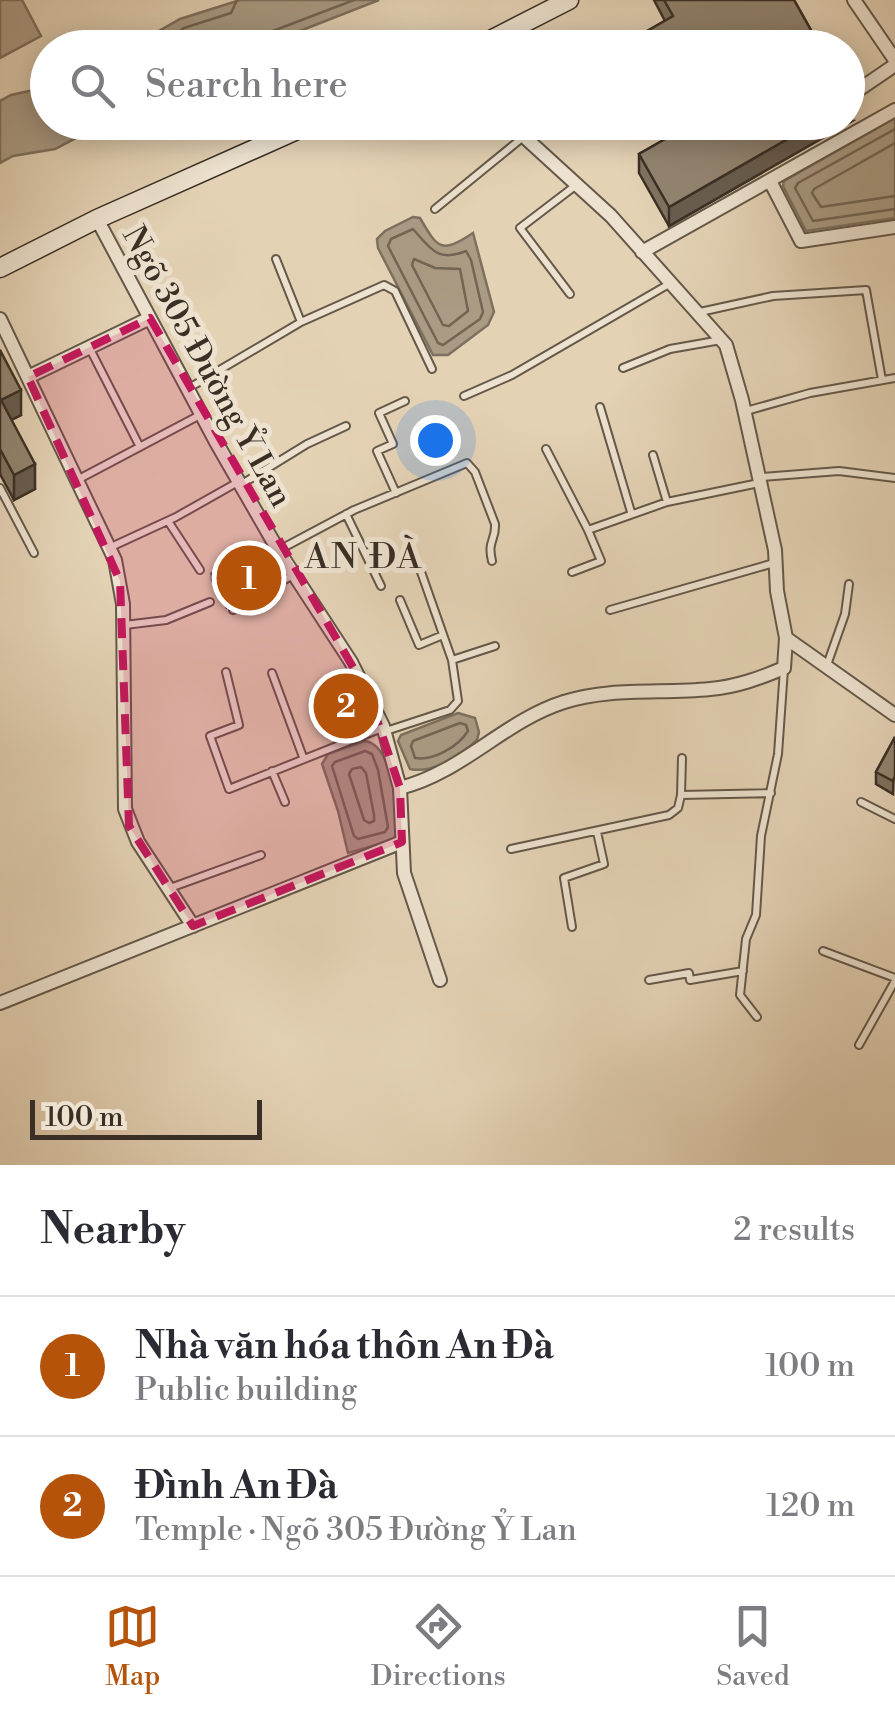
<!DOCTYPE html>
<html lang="en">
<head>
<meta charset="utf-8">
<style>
  body { margin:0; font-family:"Libre Bodoni",serif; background:#f2f2f3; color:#2b2b33 }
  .scale { position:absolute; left:30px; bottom:25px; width:232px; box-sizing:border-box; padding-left:10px; border:5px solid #3a2f25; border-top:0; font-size:28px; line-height:35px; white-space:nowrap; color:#3a2f25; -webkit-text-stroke:8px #ede2cf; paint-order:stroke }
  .you { position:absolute; left:435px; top:440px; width:35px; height:35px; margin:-25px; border:8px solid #fff; border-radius:50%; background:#1a73e8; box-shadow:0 0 0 15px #1a73e833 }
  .badge { display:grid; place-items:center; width:65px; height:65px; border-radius:50%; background:#b45309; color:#fff; font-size:32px; font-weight:700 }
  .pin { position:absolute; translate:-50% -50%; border:5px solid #fff; box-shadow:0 2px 10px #0006 }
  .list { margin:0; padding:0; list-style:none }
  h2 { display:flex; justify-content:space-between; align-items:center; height:130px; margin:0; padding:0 40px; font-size:42px }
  h2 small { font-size:32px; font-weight:400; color:#7c7c81 }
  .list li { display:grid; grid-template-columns:65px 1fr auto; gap:30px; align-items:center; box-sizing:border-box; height:140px; padding:0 40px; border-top:2px solid #e1e1e2 }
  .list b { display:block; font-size:38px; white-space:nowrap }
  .list p { margin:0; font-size:32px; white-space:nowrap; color:#7c7c81 }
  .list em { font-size:32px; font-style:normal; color:#7c7c81 }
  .icon { flex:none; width:55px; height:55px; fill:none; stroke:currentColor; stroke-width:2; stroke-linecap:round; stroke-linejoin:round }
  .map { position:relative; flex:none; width:895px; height:1165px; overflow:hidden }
  .search { position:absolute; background:#fff; box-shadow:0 5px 25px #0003; left:30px; right:30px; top:30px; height:110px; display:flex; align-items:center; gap:25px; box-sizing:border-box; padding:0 35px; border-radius:55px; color:#7c7c81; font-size:38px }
  .sheet { height:410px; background:#fff }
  nav { display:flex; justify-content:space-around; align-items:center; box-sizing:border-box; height:140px; border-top:2px solid #e1e1e2; background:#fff; font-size:28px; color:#7c7c81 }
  nav a { display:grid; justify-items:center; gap:5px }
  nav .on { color:#b45309 }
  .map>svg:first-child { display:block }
  .water { fill:#aa9b84; stroke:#7d705e; stroke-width:2.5 }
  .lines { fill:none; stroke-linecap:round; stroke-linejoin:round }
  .shore { stroke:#726554; stroke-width:2.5 }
  .service-casing { stroke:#645849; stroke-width:10 }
  .minor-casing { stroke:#645849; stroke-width:16 }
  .secondary-casing { stroke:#3a2f25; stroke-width:21 }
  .service { stroke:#ede2cf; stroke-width:6 }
  .minor { stroke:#ede2cf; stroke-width:12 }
  .secondary { stroke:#ede2cf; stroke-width:18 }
  .wall { fill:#7e7260; stroke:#3a2f25; stroke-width:2.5 }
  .shaded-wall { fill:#665c4e; stroke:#3a2f25; stroke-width:2.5 }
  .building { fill:#928470; stroke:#3a2f25; stroke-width:2.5 }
  .marked { fill:#c2185b; fill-opacity:0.2; stroke:#c2185b; stroke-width:8; stroke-dasharray:20 12; stroke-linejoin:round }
  .labels { text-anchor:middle; stroke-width:10; stroke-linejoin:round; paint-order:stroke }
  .street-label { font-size:32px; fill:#3a2f25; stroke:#ede2cf }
  .neighbourhood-label { font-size:35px; letter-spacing:2.5px; fill:#3a2f25; stroke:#ede2cf }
</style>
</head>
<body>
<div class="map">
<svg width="895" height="1165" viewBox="0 0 895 1165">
  <rect width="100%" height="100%" fill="#e4d2b5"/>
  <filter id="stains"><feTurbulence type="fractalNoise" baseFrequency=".002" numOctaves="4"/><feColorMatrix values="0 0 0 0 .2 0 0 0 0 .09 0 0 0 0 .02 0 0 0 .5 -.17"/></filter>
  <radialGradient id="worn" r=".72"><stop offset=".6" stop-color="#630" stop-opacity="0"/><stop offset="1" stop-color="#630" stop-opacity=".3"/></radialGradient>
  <path class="water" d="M0,0H22L41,36L0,58Z
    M240,0H379L259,47H131L180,19Z
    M47,87L48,122L105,123L55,149L13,156L0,163V101L11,95Z
    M895,118V218L806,231L783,186L784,181Z
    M413,217L420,218C438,249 441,254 473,233L494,312L488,325L448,355H433L378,248L377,239L385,231Z
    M458,713L475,718L479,732L477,740C460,756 433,774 410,769L398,741L401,735Z
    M364,741C393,743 396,808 398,832L393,840L348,853L338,811L322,764L328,754Z"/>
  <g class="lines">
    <path class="shore" d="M154,48L184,28L231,13L237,0
      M258,48L259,40L265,34L354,0
      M895,129L798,183L795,188L813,221L895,209
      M895,143L814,189L812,193L821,207L895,196
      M413,229C430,248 437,263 466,251L471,260L483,312L480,319L443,345L438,343L388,246L391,239Z
      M414,259L435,268L460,269L468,311L449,326L443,325L412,265Z
      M460,723L466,725L468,731C458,747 433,761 415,758L411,746L413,741Z
      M365,751L372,754L378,770L388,827L385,832L358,839L354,836L332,766L335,762Z
      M361,767L366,773L374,815V821L369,823L364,820L349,774L352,769Z"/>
    <defs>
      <path id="service" d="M435,209L522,138
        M276,259L301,322
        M570,294L520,228L575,186
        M700,312L773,296L866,290L882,380
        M90,349L140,447
        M623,368L670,349L721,340
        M189,388L301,322L384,285L395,291L432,369
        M464,396L512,375L669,284
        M600,407L631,512
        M746,411L810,393L895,378
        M546,449L588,530L667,502L759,483
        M653,455L667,502
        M761,477L839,471L895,478
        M79,479L200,415
        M242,484L307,444L346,426
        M0,488L34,553
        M396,493L377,451L393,444L379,413L405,401
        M346,514L381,586
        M168,521L200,570
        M111,547L176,517L238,482
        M279,550L354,510L467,463L475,472L495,524C496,541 487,540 492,561
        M572,572L601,561L588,530
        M400,600L419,645L443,635
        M233,610L293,575
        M610,610L774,563
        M125,625L166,620L210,602
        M452,660L495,646
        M827,665L845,614L849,584
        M226,672L239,725L210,736L229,789L382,728
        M272,673L303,757
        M386,731L450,710L458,701L452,660L421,572
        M272,771L285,802
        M681,795L682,758
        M861,802L895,819
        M511,849L669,815L678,808L681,795L771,793
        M170,888L261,855
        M572,927L564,878L604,864L597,832
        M823,951L895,978
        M649,980L689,973L690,980L743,971
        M757,1017L740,995L746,939L756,915L761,836L778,754L784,669
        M859,1045L895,981"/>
      <path id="minor" d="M854,0L895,60
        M848,97L895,65
        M508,122L611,216L726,345L742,400L775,550L777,591L786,638L895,715
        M770,181L801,241L895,227
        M97,219L216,442L278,550L351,662L383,726L400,788L404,873L440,980
        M642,252L895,110
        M0,319L115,560L123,604L125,809L138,842L193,926
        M28,377L150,318
        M400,788C463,772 504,721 564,702C611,687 661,694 710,689C736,687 760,678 784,668L786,638
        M0,1003L402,842"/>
      <path id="secondary" d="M475,48L569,0
        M0,268L97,219L315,122"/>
    </defs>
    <use href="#service" class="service-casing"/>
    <use href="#minor" class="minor-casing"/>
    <use href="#secondary" class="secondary-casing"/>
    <use href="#service" class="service"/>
    <use href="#minor" class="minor"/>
    <use href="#secondary" class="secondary"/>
  </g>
  <path class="wall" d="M654,0H794L821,48H635V38L665,21Z
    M852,121L669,226L639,173V154L678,132L672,122Z
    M0,350L21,415L11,420L35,489L14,500L0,474Z
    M212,574L245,595L227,607L212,580Z
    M895,737L893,794L876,784V772Z"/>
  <path class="shaded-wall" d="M852,102V121L669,226V207L817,122H848V105Z
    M21,390V415L1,425V400Z
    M35,464V489L14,500V475Z
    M245,588V595L227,607V600Z
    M360,705V711L336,722V715Z"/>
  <path class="building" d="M664,0H794L821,48H640L635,38L673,16Z
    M683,122H817L669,207L639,154L686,127Z
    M0,350L21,390L1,400L35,464L14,475L0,449Z
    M231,563L245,588L227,600L212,574Z
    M354,690L360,705L336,715L330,701Z
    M895,737V776L893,781L876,772Z"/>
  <path class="marked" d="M150,318L368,693L400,788L402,842L193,926L129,826L120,581L28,377Z"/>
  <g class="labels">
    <g class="street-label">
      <text transform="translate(208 366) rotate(61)" y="11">Ngõ 305 Đường Ỷ Lan</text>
    </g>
    <g class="neighbourhood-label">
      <text x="364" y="568">AN ĐÀ</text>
    </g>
  </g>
  <rect width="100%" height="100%" filter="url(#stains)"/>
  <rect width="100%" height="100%" fill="url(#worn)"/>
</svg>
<div class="scale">100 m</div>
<div class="you"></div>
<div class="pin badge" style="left:249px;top:578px">1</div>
<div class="pin badge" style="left:346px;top:706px">2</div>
<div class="search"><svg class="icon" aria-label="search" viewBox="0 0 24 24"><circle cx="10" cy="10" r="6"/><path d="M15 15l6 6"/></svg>Search here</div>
</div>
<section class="sheet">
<h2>Nearby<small>2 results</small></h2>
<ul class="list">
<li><span class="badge">1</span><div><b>Nhà văn hóa thôn An Đà</b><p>Public building</p></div><em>100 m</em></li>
<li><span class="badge">2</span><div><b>Đình An Đà</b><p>Temple · Ngõ 305 Đường Ỷ Lan</p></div><em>120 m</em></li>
</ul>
</section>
<nav>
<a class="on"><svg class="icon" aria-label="map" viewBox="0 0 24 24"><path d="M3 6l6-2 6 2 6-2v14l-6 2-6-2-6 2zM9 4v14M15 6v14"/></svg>Map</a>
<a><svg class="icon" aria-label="directions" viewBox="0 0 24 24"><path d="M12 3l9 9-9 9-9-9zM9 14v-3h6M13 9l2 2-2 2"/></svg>Directions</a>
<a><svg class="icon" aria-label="saved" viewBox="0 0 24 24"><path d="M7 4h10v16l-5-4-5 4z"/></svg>Saved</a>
</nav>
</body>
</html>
